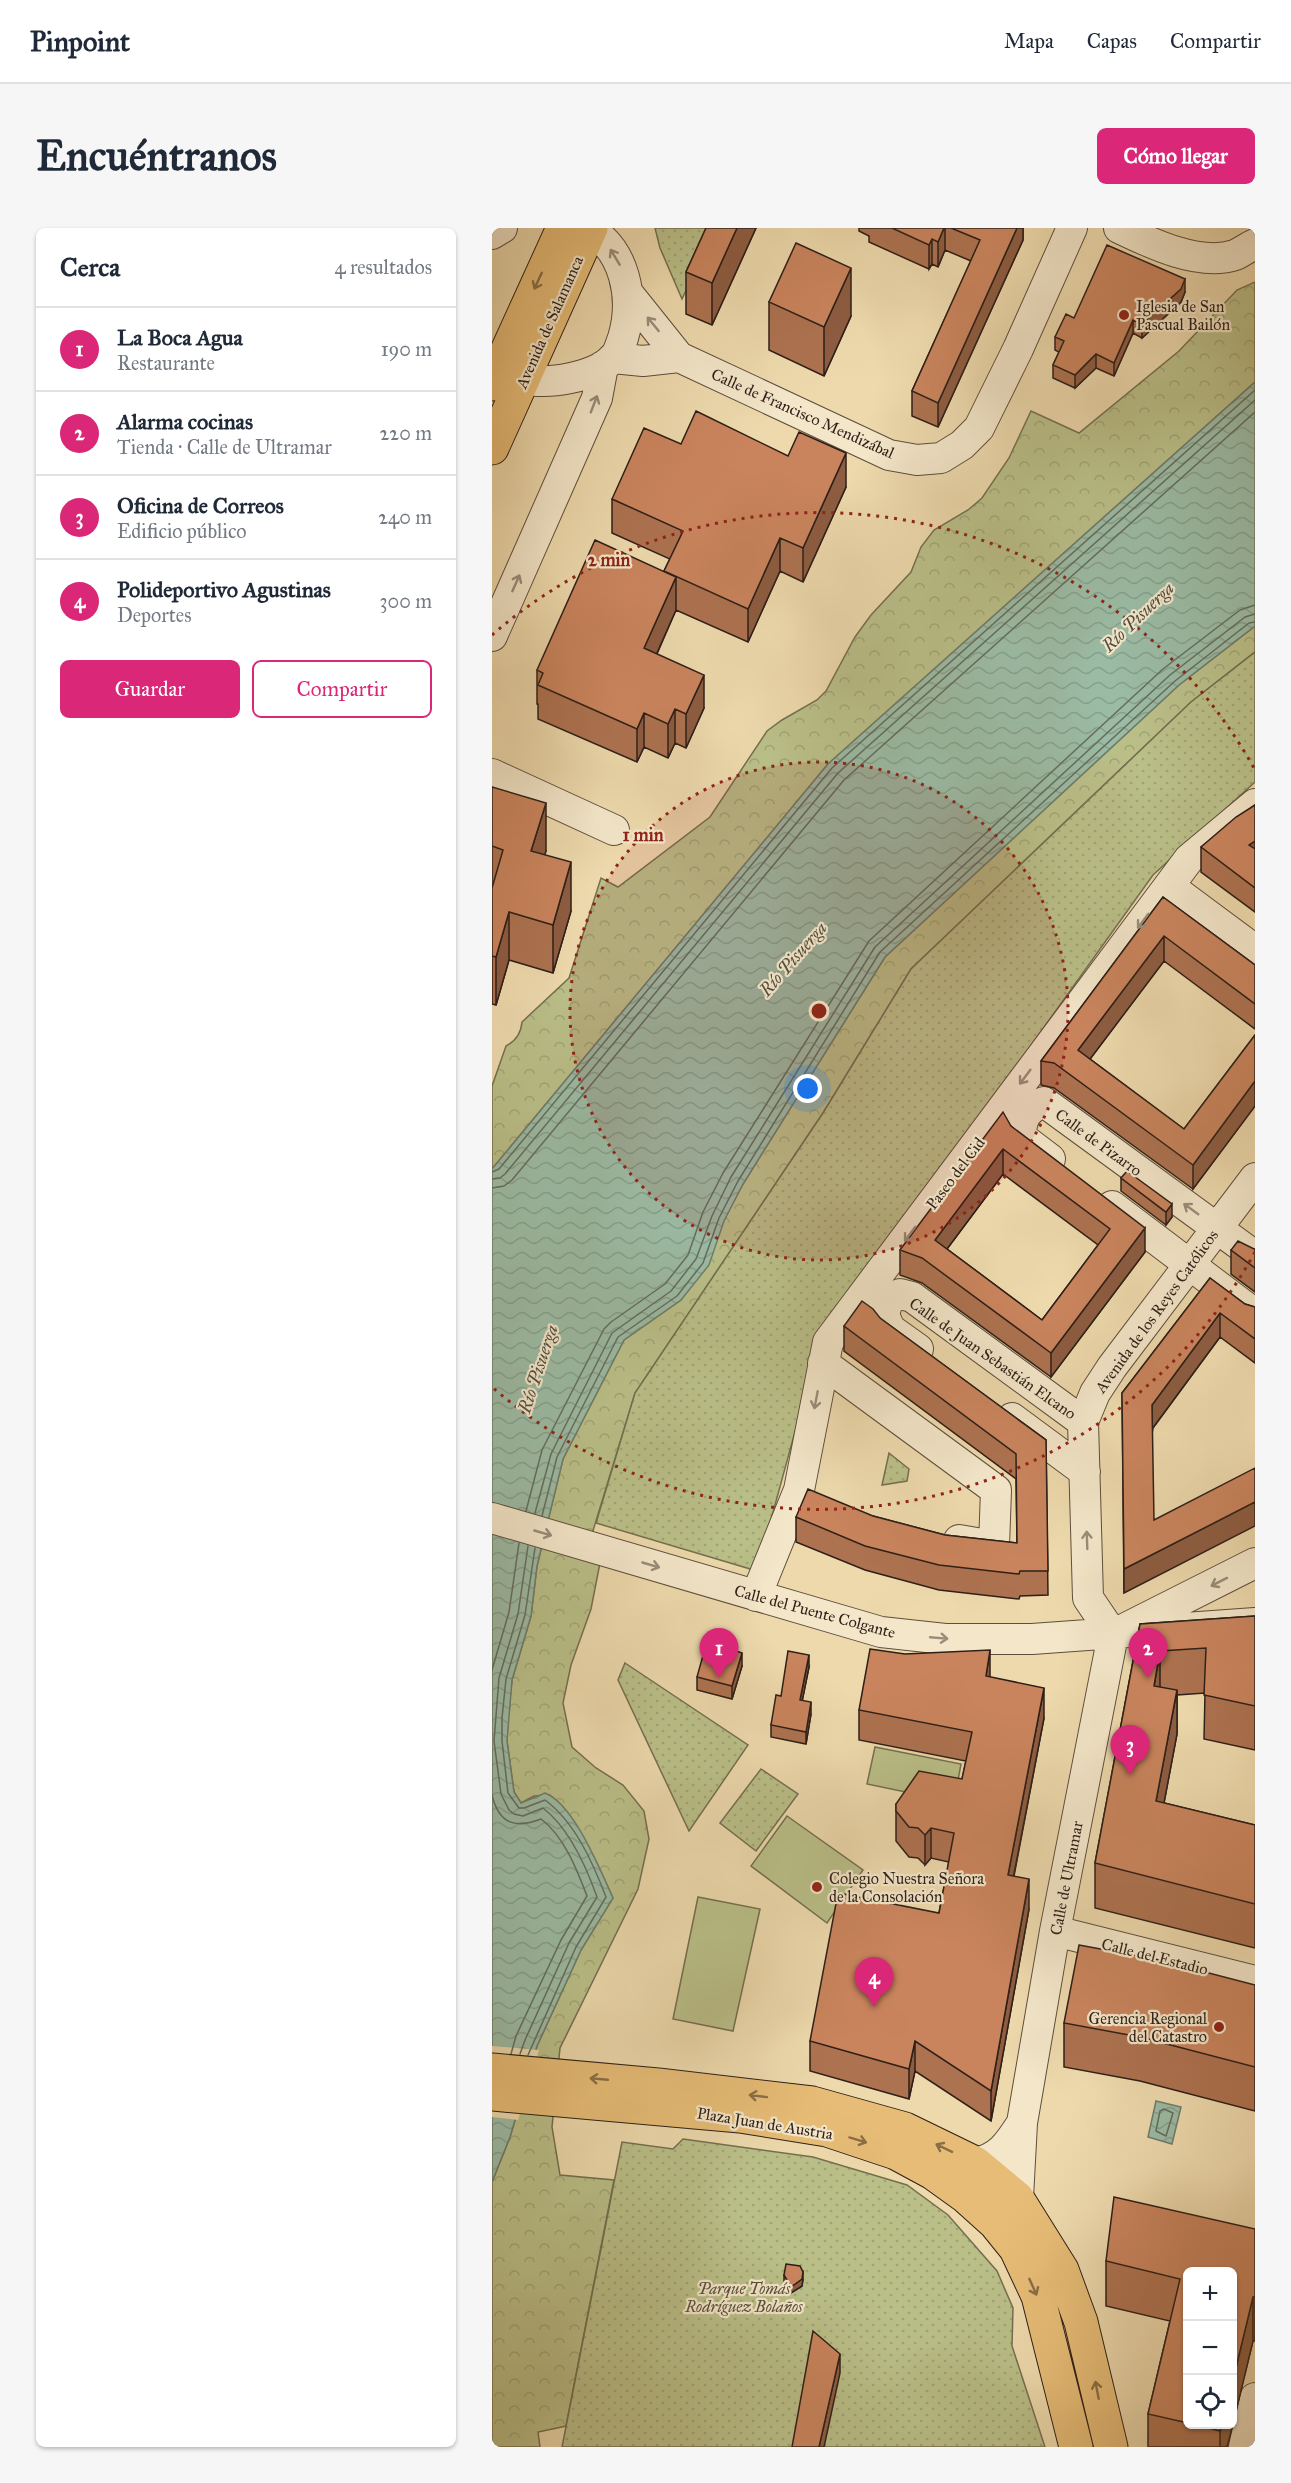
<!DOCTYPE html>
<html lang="es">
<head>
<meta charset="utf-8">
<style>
  body { margin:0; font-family:"IM FELL Great Primer",serif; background:#f6f6f7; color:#1f2937 }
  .controls { position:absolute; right:18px; bottom:18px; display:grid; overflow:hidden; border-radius:9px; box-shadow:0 2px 4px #0004 }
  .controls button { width:54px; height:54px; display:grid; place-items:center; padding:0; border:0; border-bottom:2px solid #e0e1e3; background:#fff; color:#1f2937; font:30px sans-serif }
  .you { position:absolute; left:316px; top:861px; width:21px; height:21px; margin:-15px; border:4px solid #fff; border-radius:50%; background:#1a73e8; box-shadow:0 0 0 9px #1a73e833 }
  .badge { display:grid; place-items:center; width:39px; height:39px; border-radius:50%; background:#db2777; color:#fff; font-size:20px; font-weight:700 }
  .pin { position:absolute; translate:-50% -50px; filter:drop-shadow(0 2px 3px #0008) }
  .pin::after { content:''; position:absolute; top:32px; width:21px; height:18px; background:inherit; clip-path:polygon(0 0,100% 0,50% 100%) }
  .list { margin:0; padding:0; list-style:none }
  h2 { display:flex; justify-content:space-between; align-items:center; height:78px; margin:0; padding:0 24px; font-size:26px }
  h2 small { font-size:20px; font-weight:400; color:#747a83 }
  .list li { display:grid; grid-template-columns:39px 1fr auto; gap:18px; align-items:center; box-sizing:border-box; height:84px; padding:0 24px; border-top:2px solid #e0e1e3 }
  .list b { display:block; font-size:22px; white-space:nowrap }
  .list p { margin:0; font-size:20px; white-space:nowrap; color:#747a83 }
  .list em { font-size:20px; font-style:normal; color:#747a83 }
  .actions { display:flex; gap:12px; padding:18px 24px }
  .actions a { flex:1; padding:14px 0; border:2px solid #db2777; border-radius:9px; text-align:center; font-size:21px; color:#db2777 }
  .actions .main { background:#db2777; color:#fff }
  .icon { flex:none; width:33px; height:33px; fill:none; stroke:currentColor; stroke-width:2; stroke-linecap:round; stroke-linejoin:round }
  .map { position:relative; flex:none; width:763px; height:2219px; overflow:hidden; border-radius:9px }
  header { display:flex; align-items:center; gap:36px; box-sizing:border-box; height:84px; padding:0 30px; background:#fff; border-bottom:2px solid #e0e1e3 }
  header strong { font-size:28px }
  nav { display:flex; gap:33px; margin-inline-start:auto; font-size:21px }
  .intro { display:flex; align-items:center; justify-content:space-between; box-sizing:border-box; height:144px; padding:0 36px }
  h1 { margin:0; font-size:42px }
  .button { padding:15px 27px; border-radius:9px; background:#db2777; color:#fff; font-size:21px; font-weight:700 }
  main { display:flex; gap:36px; padding:0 36px }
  aside { flex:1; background:#fff; border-radius:9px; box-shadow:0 2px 4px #0004 }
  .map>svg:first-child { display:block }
  .grass { fill:#babf88; stroke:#746f50; stroke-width:1.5 }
  .forest { fill:url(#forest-crowns); stroke:#746f50; stroke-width:1.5 }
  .park { fill:url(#park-dots); stroke:#746f50; stroke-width:1.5 }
  .water { fill:url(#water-waves); stroke:#6f7d6c; stroke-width:1.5 }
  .pier { fill:#edd9ac }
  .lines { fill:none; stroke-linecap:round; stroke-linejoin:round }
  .shore { stroke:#646d5e; stroke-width:1.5 }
  .minor-casing { stroke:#5e4e3d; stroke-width:32 }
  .major-casing { stroke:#2e1f18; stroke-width:35 }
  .highway-casing { stroke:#2e1f18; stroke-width:35 }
  .minor { stroke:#f3e6c9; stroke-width:30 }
  .major { stroke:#e6bc76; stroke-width:33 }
  .highway { stroke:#e6bc76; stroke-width:33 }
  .wall { fill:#ad7250; stroke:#2e1f18; stroke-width:1.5; fill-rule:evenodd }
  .shaded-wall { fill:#8d5c41; stroke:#2e1f18; stroke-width:1.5 }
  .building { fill:#c9845d; stroke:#2e1f18; stroke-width:1.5; fill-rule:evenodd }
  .oneway { stroke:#9a8c79 }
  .oneway2 { stroke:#8a6e47 }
  .ring { fill:none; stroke:#8f2418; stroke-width:3; stroke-dasharray:3 6 }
  .poi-dot { fill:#8f2418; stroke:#f3e6c9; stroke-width:2 }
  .labels { text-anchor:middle; stroke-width:4.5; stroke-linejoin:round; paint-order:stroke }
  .poi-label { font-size:16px; fill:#2e1f18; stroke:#f3e6c9; text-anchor:start }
  .street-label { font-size:16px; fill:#2e1f18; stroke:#f3e6c9 }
  .park-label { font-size:16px; font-style:italic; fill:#584f3a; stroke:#f3e6c9 }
  .water-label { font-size:18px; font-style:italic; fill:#4f4e42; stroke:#f3e6c9 }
  .centre { fill:#8f2418; stroke:#f3e6c9; stroke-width:3 }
  .ring-label { font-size:18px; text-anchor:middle; font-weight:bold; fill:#8f2418; stroke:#f3e6c9; stroke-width:4.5; stroke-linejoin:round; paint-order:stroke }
</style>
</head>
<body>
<header>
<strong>Pinpoint</strong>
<nav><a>Mapa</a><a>Capas</a><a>Compartir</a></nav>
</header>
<div class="intro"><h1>Encuéntranos</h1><a class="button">Cómo llegar</a></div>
<main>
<aside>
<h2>Cerca<small>4 resultados</small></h2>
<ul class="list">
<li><span class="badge">1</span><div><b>La Boca Agua</b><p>Restaurante</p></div><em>190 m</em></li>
<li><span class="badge">2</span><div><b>Alarma cocinas</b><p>Tienda · Calle de Ultramar</p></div><em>220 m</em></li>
<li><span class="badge">3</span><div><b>Oficina de Correos</b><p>Edificio público</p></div><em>240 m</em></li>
<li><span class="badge">4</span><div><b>Polideportivo Agustinas</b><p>Deportes</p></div><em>300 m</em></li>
</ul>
<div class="actions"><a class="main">Guardar</a><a>Compartir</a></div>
</aside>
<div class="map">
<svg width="763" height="2219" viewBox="0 0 763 2219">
  <defs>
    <pattern id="forest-crowns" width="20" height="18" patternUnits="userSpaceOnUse" patternTransform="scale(1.5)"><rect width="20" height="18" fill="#babf88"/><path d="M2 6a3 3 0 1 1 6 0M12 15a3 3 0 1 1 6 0" fill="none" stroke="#a0a475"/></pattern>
    <pattern id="park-dots" width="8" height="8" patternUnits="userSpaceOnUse" patternTransform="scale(1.5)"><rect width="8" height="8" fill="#babf88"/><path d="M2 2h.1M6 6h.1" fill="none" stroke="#a0a475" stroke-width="1.8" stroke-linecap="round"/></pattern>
    <pattern id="water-waves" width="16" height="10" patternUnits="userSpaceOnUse" patternTransform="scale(1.5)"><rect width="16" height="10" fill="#9bbba4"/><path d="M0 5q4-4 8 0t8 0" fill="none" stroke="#86a08c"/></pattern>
  </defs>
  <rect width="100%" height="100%" fill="#edd9ac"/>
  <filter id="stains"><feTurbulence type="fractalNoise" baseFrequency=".00333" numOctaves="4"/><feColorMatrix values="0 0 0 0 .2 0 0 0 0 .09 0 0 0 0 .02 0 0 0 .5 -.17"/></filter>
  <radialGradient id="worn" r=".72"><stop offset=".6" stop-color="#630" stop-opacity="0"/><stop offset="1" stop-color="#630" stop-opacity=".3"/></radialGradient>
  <path class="grass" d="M383,1519L469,1536L462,1574L375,1556Z
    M295,1588L371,1642L335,1695L259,1638Z
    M206,1669L268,1681L241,1803L181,1791Z"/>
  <path class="forest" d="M763,54V154L336,536L0,941V858L14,818C24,813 29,805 30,794L77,750L109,650L126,659L218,589L275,503L290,492L325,472L334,463L363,409L379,387L419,344L429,319L442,302L476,282L490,270L517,230L539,183L587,205L687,123L745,62Z
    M763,398V424L699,474L419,741L331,885L143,1165L100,1306L108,1335L99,1381L79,1437L71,1475L80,1519L104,1540L131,1557L152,1583L157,1611L146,1661L68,1820L60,1899L68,1947L122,1952L74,2198L46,2204L48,2219H0V1954L18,1909L45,1818L89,1722L121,1670C102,1628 90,1600 58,1567L42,1568L29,1575L22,1564L15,1513L16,1490L20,1452L39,1388L45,1338L71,1231L132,1112L189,1072L251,956L393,729L687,457Z"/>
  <path class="park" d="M163,0H224L190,71L168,20Z
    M763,424V554L661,647L328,1112L265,1343L104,1295L143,1165L331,885L419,741L699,474Z
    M397,1225L417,1241L415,1253L390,1257Z
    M133,1435L256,1517L197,1603L126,1452Z
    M269,1541L306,1566L264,1623L228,1595Z
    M191,1911L321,1929L415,1957L456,1987L505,2043L521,2080L520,2118L553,2219H70L130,1914L181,1921Z"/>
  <path class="water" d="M763,154V398L687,457L393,729L251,956L232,993L217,1037L189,1072L132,1112L71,1231L45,1338L39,1388L20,1452L15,1513L22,1564L29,1575L53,1565C82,1576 108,1642 121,1670L89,1722L45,1818L18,1909L0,1954V941L336,536Z
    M664,1873L689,1879L680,1916L656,1909Z"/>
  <path class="pier" d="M0,1818L47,1822L26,1892L0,1889Z"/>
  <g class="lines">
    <path class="shore" d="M0,944L7,941L340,540L763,162
      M0,951L8,950L13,946L346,545L763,172
      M0,960L12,958L20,952L352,552L763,184
      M34,1283L50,1222L112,1101L119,1094L173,1056L196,1027L211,984L231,945L377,713L671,441L748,382L763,377
      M43,1285L59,1226L120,1105L179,1063L204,1031L220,988L239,949L383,719L678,447L753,389L763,386
      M50,1288L65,1229L126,1109L185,1068L211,1035L227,990L246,953L388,724L683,453L757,395L763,394
      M0,1442L17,1384L27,1315
      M0,1567C7,1596 23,1601 49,1591C72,1608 85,1642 95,1668L69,1712L24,1808L19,1826
      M28,1826L33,1812L77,1715L105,1669C94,1638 77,1600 51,1580L31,1588L22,1586L17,1582L9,1566L2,1513L7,1450L26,1386L36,1318
      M36,1827L84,1719L114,1669C101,1635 83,1594 53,1572L32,1580H27L16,1565L10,1513V1490L14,1451L33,1387L43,1320
      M672,1881L681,1885L674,1908L664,1903L668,1883Z"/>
    <defs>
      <path id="minor" d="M627,0C658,15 708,39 743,27C750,24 756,19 763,16
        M0,6L10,0
        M135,64L187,129L397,227L425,232L449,230L470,217L487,200L526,121L580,0
        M121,130L151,133L187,129
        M9,141C16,144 23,148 30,150C54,158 104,149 121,130C127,125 128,117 131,110C143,70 133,21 95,0
        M0,408L105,170L111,138
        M0,546L122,602
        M677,658L763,722
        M558,931L529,909C529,890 534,881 552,874L763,1028
        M620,978L763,1086
        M426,1121L398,1101L392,1087L396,1072L408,1066L420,1069L591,1194
        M331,1135L504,1262L502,1318L467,1312
        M520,1190L593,1244
        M0,1290L389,1404L453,1411H540L763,1395
        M264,1368L307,1262L336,1114L697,631L763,576
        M634,1400L763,1335
        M621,1407L596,1370L591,1194L603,1165L620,1139L763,950
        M563,1703L763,1753
        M483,1935C508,1930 517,1915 530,1895
        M525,1989L530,1895L563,1703L621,1407
        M752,2219L763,2170"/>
      <path id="major" d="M0,1842L166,1857L320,1875L413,1901L483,1935L525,1970L570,2042L589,2094L619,2219
        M0,1866L248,1888L335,1902L404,1925L441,1945L473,1968L503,1995L524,2021L546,2068L584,2219"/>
      <path id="highway" d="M0,156L71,0
        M0,220L99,0"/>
    </defs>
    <use href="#minor" class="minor-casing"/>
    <use href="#major" class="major-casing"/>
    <use href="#highway" class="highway-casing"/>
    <use href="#minor" class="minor"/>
    <use href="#major" class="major"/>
    <use href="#highway" class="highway"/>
  </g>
  <path class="wall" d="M214,0H264L220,97L194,86V44Z
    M367,0H531V12L446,199L420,188V163L479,33L453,22L446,39L440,36L437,41L377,14V8L367,3Z
    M693,64L689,74L650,110L641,105L622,148L604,140L583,160L561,150V137L567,124L563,122V109L582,90Z
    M277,74L359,88L332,148L277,122Z
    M189,216L354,259L311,354L288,343L256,414L184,382L165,426L212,480L194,520L183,515L176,530L152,519L145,534L46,491V476H45V442L172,343L178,331L120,305V271Z
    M0,559L54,623L52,627L79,683L61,745L17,732L4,777L0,776Z
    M763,577V684L709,644V619Z
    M671,669L763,737V801L672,733L598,831L692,901L763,807V878L701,961L562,860L549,857V833Z
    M519,898L653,1024L559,1149L430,1055L408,1047V1022ZM511,946L606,1017L550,1092L455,1021Z
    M629,950L680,989L674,997L629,963Z
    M762,1021H763V1064L739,1046V1022Z
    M718,1050L753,1076L763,1079V1135L728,1109L661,1200L632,1365L630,1165Z
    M388,1090L554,1212L556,1367L528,1368L527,1371L447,1362L373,1342L304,1314V1289L381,1288L453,1307L525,1315L524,1251L352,1123V1098Z
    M763,1388V1522L712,1511L713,1465L685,1467V1506L672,1575L763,1597V1720L603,1680V1635L648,1396Z
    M250,1438L240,1471L205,1462V1449Z
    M317,1439L310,1473L319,1486L314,1516L279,1509V1497L289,1468Z
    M498,1449L552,1490L522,1648L537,1681L499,1893L423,1843L417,1871L318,1843V1813L447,1685L457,1634L439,1630L433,1637L426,1630L417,1629L404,1613V1576L470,1551L474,1533L367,1512V1482Z
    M763,1757V1883L648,1853L572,1839V1795Z
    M763,2001V2113H761L735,2219H656V2186L678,2093L614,2078V2033ZM696,2043L741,2196H696Z
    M292,2047L311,2051L310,2058L299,2065L292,2053Z"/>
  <path class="shaded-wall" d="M245,0H264L220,97V55Z
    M452,0H453V22L446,39V14Z
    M525,0H531V12L446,199V175Z
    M440,11V36L437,41V17Z
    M359,40V88L332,148V99Z
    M693,51V64L689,74L650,110V96Z
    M641,92V105L622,148V135Z
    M604,126V140L583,160V147Z
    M354,225V259L311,354V320Z
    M288,310V343L256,414V381Z
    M184,349V382L152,454V420Z
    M212,447V480L194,520V486Z
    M183,481V515L176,530V496Z
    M152,485V519L145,534V501Z
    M54,575V623L39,671V623Z
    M763,613V638L757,617Z
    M79,634V683L61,745V697Z
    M17,684V732L4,777V729Z
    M672,708V733L586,847V822Z
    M763,853V878L701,961V937Z
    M511,921V946L443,1037V1012Z
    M680,976V989L674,997V984Z
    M653,1000V1024L559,1149V1125Z
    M728,1085V1109L660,1201V1177Z
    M763,1274V1298L632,1365V1341Z
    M498,1422V1452L494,1448Z
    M668,1423V1468L662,1458Z
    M250,1425V1438L240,1471V1458Z
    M317,1427V1439L308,1484V1472Z
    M552,1460V1490L516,1677V1647Z
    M685,1462V1506L664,1617V1573Z
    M319,1474V1486L314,1516V1504Z
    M439,1600V1630L433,1637V1607Z
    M537,1651V1681L499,1893V1863Z
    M423,1813V1843L417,1871V1841Z
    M311,2044V2051L310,2058L299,2065V2059Z
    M761,2069V2113L741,2196V2152Z
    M348,2126V2145L332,2219H327Z
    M730,2196H741L735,2219H728V2203Z"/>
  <path class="building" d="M214,0H245L220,55L194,44Z
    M400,0H452L446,14L440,11L437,17Z
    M459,0H525L446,175L420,163L488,12Z
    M304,15L359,40L332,99L277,74Z
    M615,17L693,51L689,61L650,96L641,92L622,135L604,126L583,147L561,137L572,113L563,109L574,86L582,90Z
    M204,183L296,228L307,204L354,225L311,320L288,310L256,381L172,343L191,303L120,271L152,200L189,216Z
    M103,312L184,349L152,420L212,447L194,486L183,481L176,496L152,485L145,501L46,457L51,445L45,442Z
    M0,559L54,575L39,623L79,634L61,697L17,684L4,729L0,728V660L11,622L0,618Z
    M763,577V613L757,617L763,621V660L709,619L744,589Z
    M671,669L763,737V776L672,708L586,822L692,901L763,807V853L701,937L562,835L549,833Z
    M511,884L519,898L653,1000L559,1125L430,1030L408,1022ZM511,921L618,1001L550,1092L443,1012Z
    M635,943L680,976L674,984L629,950Z
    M746,1013L762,1021H763V1040L739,1022Z
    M718,1050L753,1076L763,1079V1111L728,1085L660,1177L662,1292L763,1240V1274L632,1341L630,1165Z
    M370,1073L381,1081L388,1090L554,1212L556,1343H528L527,1346L447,1337L373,1318L304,1289L316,1261L381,1288L453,1307L525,1315L524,1226L352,1098Z
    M763,1388V1478L712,1467L714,1420L668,1423L662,1458L685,1462L664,1573L763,1597V1676L603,1635L648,1396Z
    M215,1413L250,1425L240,1458L205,1449Z
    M378,1421L413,1426L498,1422L494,1448L552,1460L516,1647L537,1651L499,1863L423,1813L417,1841L318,1813L346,1665L447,1685L462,1605L439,1600L433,1607L426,1600L417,1599L404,1583V1576L427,1543L470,1551L480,1504L367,1482Z
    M296,1423L317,1427L308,1472L319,1474L314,1504L279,1497L284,1467L289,1468Z
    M587,1717L663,1731L763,1757V1839L648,1809L572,1795Z
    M622,1969L763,2001V2069H761L741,2152V2043H696V2195L656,2186L688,2051L614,2033Z
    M294,2036L308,2038L311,2044L310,2051L299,2059L292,2047Z
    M321,2103L348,2126L327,2219H300Z
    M702,2196H730L728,2203Z"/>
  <defs><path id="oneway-shaft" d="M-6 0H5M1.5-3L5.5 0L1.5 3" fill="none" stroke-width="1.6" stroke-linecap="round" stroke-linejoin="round" transform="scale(1.5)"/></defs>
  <g class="oneway">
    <use href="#oneway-shaft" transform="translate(123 29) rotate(-121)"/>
    <use href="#oneway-shaft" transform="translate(161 96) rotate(-129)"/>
    <use href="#oneway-shaft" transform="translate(102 176) rotate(-69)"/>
    <use href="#oneway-shaft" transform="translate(24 355) rotate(-66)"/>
    <use href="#oneway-shaft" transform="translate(651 693) rotate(127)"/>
    <use href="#oneway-shaft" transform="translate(533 849) rotate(127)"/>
    <use href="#oneway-shaft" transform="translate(699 981) rotate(-144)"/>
    <use href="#oneway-shaft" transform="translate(418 1006) rotate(127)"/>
    <use href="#oneway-shaft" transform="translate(324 1172) rotate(101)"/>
    <use href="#oneway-shaft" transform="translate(51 1305) rotate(16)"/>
    <use href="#oneway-shaft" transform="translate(595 1312) rotate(-92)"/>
    <use href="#oneway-shaft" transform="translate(159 1337) rotate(16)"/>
    <use href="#oneway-shaft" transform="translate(727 1354) rotate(153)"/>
    <use href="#oneway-shaft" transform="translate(447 1410) rotate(5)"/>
  </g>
  <g class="oneway2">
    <use href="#oneway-shaft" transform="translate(46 53) rotate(115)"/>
    <use href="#oneway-shaft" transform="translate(107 1851) rotate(-175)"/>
    <use href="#oneway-shaft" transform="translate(266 1868) rotate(-173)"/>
    <use href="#oneway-shaft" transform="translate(366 1912) rotate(17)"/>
    <use href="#oneway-shaft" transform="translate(452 1920) rotate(-154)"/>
    <use href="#oneway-shaft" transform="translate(541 2059) rotate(66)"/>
    <use href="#oneway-shaft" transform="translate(605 2162) rotate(-101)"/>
  </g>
  <circle cx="327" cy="783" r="249" fill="#8f2418" fill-opacity=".12"/>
  <g class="ring">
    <circle cx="327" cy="783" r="249"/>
    <path d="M763 1024A498 498 0 0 1 0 1159M0 407A498 498 0 0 1 763 542"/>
  </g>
  <g class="poi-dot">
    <circle cx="632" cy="87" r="6"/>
    <circle cx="325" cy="1659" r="6"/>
    <circle cx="727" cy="1799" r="6"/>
  </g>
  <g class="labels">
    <g class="poi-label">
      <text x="644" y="84">Iglesia de San<tspan x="644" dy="18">Pascual Bailón</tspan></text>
      <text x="337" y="1656">Colegio Nuestra Señora<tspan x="337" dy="18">de la Consolación</tspan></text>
      <text x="715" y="1796" text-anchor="end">Gerencia Regional<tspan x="715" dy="18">del Catastro</tspan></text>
    </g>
    <g class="street-label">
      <text transform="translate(57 94) rotate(-66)" y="6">Avenida de Salamanca</text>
      <text transform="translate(311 185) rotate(24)" y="6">Calle de Francisco Mendizábal</text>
      <text transform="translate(607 914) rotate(36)" y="6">Calle de Pizarro</text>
      <text transform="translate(463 945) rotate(-53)" y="6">Paseo del Cid</text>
      <text transform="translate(664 1083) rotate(-54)" y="6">Avenida de los Reyes Católicos</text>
      <text transform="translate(501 1130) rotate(35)" y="6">Calle de Juan Sebastián Elcano</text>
      <text transform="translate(323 1383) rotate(15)" y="6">Calle del Puente Colgante</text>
      <text transform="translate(574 1650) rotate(-79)" y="6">Calle de Ultramar</text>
      <text transform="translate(663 1728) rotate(14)" y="6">Calle del Estadio</text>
      <text transform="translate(273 1895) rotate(9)" y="6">Plaza Juan de Austria</text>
    </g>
    <g class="park-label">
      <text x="252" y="2066">Parque Tomás<tspan x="252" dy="18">Rodríguez Bolaños</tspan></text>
    </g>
    <g class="water-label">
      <text transform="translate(646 389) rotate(-44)" y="6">Río Pisuerga</text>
      <text transform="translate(301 731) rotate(-49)" y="6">Río Pisuerga</text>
      <text transform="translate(46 1141) rotate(-72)" y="6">Río Pisuerga</text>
    </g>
  </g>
  <circle cx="327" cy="783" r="9" class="centre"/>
  <g class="ring-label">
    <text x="117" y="338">2 min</text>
    <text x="151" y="613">1 min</text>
  </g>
  <rect width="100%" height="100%" filter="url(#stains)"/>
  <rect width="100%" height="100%" fill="url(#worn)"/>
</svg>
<div class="controls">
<button>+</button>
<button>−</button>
<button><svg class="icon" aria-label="locate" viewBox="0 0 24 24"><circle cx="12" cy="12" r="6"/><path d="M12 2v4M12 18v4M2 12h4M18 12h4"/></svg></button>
</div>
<div class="you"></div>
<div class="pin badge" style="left:227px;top:1450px">1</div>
<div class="pin badge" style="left:656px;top:1450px">2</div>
<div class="pin badge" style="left:638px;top:1547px">3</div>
<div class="pin badge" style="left:382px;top:1779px">4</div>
</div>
</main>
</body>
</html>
